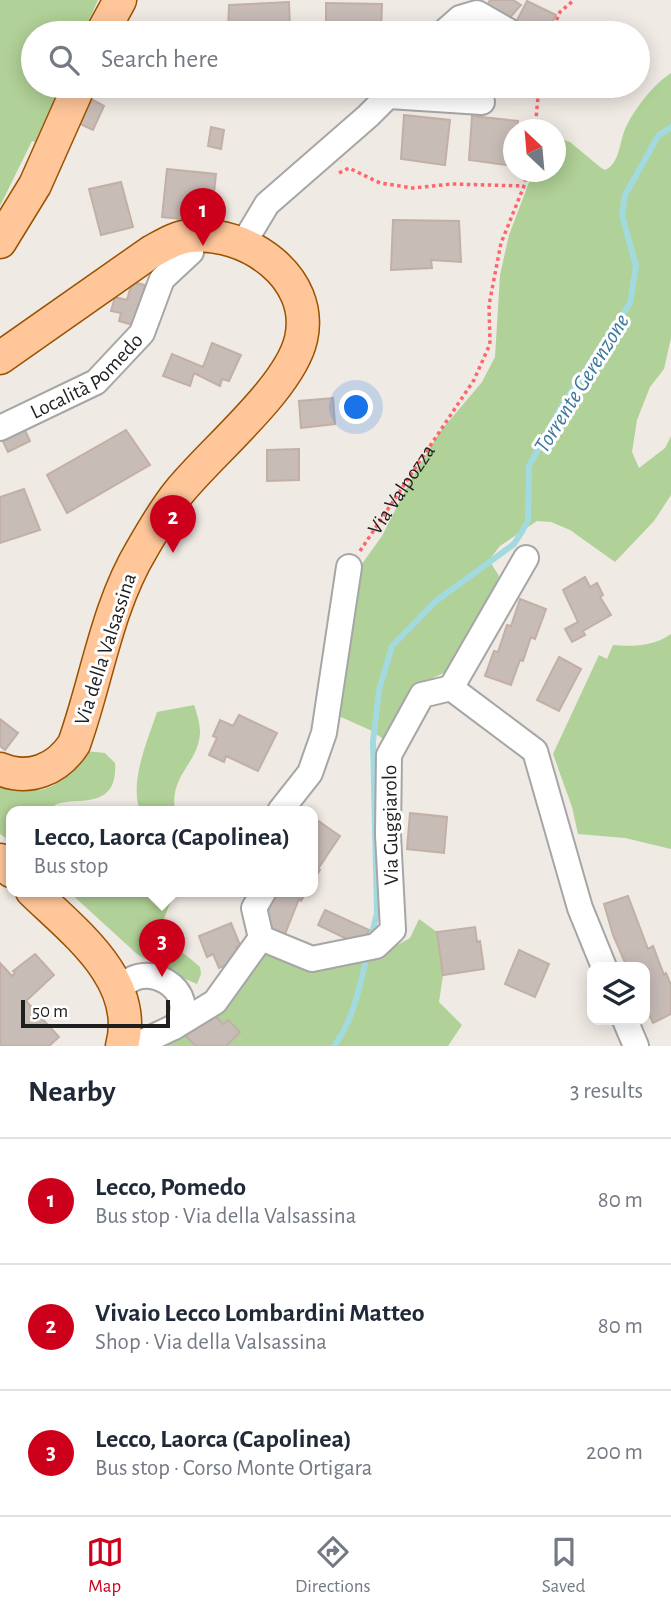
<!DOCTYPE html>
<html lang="en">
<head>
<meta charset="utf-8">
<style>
  body { margin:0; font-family:"Alegreya Sans",sans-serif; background:#f2f2f3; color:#1f2937 }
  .controls { position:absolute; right:21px; bottom:21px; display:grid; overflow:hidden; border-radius:14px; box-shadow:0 4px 18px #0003 }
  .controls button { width:63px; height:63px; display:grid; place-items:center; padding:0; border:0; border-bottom:2px solid #e0e1e3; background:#fff; color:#1f2937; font:35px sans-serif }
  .compass { position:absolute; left:503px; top:119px; width:63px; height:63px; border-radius:50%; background:#fff; box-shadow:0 4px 18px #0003; rotate:334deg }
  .scale { position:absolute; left:21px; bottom:18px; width:149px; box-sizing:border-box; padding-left:7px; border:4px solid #1f1f1f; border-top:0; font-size:19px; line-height:24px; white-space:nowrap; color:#1f1f1f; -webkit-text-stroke:5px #fff; paint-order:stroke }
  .you { position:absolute; left:357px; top:408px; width:24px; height:24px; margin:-18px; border:5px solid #fff; border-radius:50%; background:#1a73e8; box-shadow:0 0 0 10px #1a73e833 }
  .badge { display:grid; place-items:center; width:46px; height:46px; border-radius:50%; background:#cd001c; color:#fff; font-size:23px; font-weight:700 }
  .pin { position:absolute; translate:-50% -58px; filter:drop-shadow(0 2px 4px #0008) }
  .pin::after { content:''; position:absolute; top:37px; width:24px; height:21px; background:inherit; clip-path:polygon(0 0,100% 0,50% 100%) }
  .popup { position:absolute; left:6px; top:806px; width:312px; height:91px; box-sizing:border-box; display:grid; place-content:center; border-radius:14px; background:#fff; filter:drop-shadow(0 2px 5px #0005); font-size:23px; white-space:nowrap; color:#747a83 }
  .popup b { font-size:26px; color:#1f2937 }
  .popup::after { content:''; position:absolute; left:50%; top:100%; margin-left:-14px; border:14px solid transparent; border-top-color:#fff }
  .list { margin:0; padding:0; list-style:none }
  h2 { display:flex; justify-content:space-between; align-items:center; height:91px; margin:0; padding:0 28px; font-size:30px }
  h2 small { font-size:23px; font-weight:400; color:#747a83 }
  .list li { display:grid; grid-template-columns:46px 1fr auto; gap:21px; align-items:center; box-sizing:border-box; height:126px; padding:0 28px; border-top:2px solid #e0e1e3 }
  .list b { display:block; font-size:26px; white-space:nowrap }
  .list p { margin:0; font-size:23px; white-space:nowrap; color:#747a83 }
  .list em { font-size:23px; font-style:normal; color:#747a83 }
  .icon { flex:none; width:38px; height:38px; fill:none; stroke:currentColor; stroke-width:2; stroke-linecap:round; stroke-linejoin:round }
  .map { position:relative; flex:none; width:671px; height:1046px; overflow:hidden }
  .search { position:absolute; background:#fff; box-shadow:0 4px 18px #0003; left:21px; right:21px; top:21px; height:77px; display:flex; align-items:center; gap:18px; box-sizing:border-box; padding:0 24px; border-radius:38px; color:#747a83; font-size:26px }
  .sheet { height:469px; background:#fff }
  nav { display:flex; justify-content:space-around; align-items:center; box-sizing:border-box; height:98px; border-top:2px solid #e0e1e3; background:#fff; font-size:19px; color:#747a83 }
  nav a { display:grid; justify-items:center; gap:4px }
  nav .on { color:#cd001c }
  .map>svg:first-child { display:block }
  .forest { fill:#b0d197 }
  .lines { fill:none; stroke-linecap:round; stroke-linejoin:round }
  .stream { stroke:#a3dae0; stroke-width:6 }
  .building { fill:#c8bcb7; stroke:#c2afa6; stroke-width:2 }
  .minor-casing { stroke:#a6a6a6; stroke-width:28 }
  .major-casing { stroke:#995200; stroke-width:35 }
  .path { stroke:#ff666b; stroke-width:3.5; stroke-dasharray:3.5 3.5; stroke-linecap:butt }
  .minor { stroke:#fff; stroke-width:24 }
  .major { stroke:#ffc69a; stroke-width:32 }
  .labels { text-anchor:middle; stroke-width:6; stroke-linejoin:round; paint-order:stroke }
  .street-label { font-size:21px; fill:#1f1f1f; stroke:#fff }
  .water-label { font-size:23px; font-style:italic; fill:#3e799b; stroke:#fff }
</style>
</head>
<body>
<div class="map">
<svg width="671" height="1046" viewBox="0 0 671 1046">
  <rect width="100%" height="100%" fill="#f0eae4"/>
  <path class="forest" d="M0,0H98L83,33H33V86H60L35,142L32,141L0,206Z
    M671,73V338L664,369L650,387L637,420L632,452L639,468L665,448L671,436V495L654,521L615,562L570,530L551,522L537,521L500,546L489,560L499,576L485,610L450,670L420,684L388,742L370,730L332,713L351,579L382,536L408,485L439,433L482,382L495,357L500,275L509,235L533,172H556V137L570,142L600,167L605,170C621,163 619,139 627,125C636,107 654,84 671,73Z
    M671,634V849L625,838L578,834L572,807L553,754L599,655L607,659L613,645C633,647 654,646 671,634Z
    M194,705C197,714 200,723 200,732C199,764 169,774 175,811H140C129,781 148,740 157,712Z
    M85,751L105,753L115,763C119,820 58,789 50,811H11V842L0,834V777C10,783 18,789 30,790C54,793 77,770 85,751Z
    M68,891H176C150,944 164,934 200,967L201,974L197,984L171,973L137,954Z
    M419,919L437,932L443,975L439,1002L462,1025L448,1046H167L259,952L383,953L410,938Z"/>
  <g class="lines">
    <path class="stream" d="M371,938L377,913L373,741L379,690L392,646L436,601L514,544L523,530L528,520L529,466L561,407L630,303L636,266L622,215L625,195L658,136L671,127
      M334,1046C353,1021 360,986 367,955"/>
  </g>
  <path class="building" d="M490,0H513L521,5L506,22L485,9Z
    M527,1L556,15L546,33H518L512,30Z
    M289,2L290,29L254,26V33H228L229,5Z
    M326,3L382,4L381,32L326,31Z
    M93,100L104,106L93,130L67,118L85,110Z
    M404,115L450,120L445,165L401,159Z
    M472,116L518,121L517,130H514V166L469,160Z
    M211,127L224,130L221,149L208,146Z
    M167,169L216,174L211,222L162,217Z
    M121,182L133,227L101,235L89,189Z
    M393,220L459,221L461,262L431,260L432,268L391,270Z
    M132,282L145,285L133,325L119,321L121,313L111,311L115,297L127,300Z
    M212,343L241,355L229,381L222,379L220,386L194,373L190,386L163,376L172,354L203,367Z
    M333,398L335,424L301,428L299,401Z
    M21,422L30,441L8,452L0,435Z
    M126,430L150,465L67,513L47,475Z
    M299,449V480L267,481V450Z
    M24,489L40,530L0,543V497Z
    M585,577L590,587L597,583L603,595L600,597L611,615L583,631L585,635L572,642L565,629L578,622L563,590Z
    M520,599L546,609L535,639L531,637L523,661L520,660L511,685L485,676L494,651L498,652L507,625L511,626Z
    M559,657L581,669L559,711L537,700Z
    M239,715L277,733L258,771L226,756L224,762L209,755L217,738L213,736L220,720L233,726Z
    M0,719L18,733L5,750L0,746Z
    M410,813L447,817L444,853L407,849Z
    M314,818L340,836L318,869L320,870L312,882Z
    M276,891H307L301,901L299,899L285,934L263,925Z
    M628,896L648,949L653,946L664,975L666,973L671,985V1014L653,1023L645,1005V967H627L613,935L604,904Z
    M325,910L369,930L362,945L339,951L345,938L318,925Z
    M231,923L240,945L236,947L241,959L219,968L213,954L207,957L199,936Z
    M475,927L477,942L480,941L484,969L443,975L437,932Z
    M519,950L549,964L535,997L505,984Z
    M35,954L54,975L26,1001L59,1037L49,1046H0V963L12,976L15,973L13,971Z
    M209,1010L223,1024L228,1020L240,1032L226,1046H196L185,1035Z"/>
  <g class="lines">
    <defs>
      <g id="minor">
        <path d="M443,33L460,18L477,13L512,33"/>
        <path d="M389,96L482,102"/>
        <path d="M243,244L267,204L368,116L398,86"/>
        <path id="s2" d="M0,428L96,382L142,333L162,279L191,252L189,236"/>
        <path d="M451,688L526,558"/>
        <path d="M280,811L310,773L324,733L349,567"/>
        <path d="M261,938L312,959L376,946L393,930L388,835L389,755L422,695L451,688L535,751L580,908L604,967"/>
        <path d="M118,994C140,951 206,993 174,1027"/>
        <path d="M625,1020L636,1046"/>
        <path d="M134,1046L174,1027L215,1002L261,938L254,908L264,891"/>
      </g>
      <path id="major" d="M102,33L120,0
        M0,242L35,185L79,86
        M0,358L151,252C164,245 176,237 190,236C246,230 315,277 301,339C290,388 212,451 179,492C165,509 153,530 142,549C106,609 97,680 74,744C57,770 29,781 0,769
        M0,860L11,871
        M32,891C73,931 140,980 122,1046"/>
    </defs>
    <use href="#minor" class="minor-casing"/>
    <use href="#major" class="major-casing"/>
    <g class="path">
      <path d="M551,33L560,12L574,0"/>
      <path d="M535,130L539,86"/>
      <path d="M339,173L349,168L380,183L413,188L452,184L524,186"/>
      <path id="s1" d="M360,551L474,380L490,344L489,305L501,243L524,186L527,172"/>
    </g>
    <use href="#minor" class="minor"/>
    <use href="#major" class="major"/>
  </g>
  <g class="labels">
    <g class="street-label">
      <text dy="7" stroke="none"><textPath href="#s2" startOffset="102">Località Pomedo</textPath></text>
      <text dy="7" stroke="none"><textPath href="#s1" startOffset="74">Via Valpozza</textPath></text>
      <text transform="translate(105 649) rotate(-72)" y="7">Via della Valsassina</text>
      <text transform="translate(390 825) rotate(-91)" y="7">Via Guggiarolo</text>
    </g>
    <g class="water-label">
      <text transform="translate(581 383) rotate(-58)" y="8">Torrente Gerenzone</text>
    </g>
  </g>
</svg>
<div class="controls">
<button><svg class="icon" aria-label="layers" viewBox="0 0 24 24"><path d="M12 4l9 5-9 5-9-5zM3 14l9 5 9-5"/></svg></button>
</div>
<svg class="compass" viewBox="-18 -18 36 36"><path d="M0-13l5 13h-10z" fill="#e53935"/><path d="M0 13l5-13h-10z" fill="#747a83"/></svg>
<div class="scale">50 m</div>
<div class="you"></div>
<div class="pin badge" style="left:203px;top:246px">1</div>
<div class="pin badge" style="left:173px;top:553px">2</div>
<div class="pin badge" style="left:162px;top:977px">3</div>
<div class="popup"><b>Lecco, Laorca (Capolinea)</b>Bus stop</div>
<div class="search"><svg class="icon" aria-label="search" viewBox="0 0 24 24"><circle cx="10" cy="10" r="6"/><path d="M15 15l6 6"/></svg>Search here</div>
</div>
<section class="sheet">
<h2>Nearby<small>3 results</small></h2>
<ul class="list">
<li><span class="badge">1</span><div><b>Lecco, Pomedo</b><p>Bus stop · Via della Valsassina</p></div><em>80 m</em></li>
<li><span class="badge">2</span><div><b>Vivaio Lecco Lombardini Matteo</b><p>Shop · Via della Valsassina</p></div><em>80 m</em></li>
<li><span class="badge">3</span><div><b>Lecco, Laorca (Capolinea)</b><p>Bus stop · Corso Monte Ortigara</p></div><em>200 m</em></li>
</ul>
</section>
<nav>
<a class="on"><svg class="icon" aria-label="map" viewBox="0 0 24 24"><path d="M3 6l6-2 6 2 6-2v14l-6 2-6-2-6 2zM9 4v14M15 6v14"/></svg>Map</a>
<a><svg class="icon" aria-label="directions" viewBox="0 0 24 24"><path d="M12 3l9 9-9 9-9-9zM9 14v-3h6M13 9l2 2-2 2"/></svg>Directions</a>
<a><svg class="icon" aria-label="saved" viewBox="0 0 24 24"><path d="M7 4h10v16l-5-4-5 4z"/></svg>Saved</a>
</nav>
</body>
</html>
